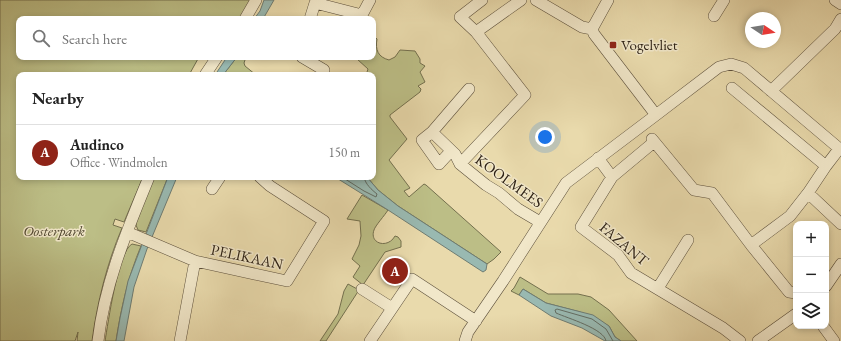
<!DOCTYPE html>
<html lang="en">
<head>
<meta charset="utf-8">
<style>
  body { margin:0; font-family:"EB Garamond",serif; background:#f6f6f6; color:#222 }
  .controls { position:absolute; right:12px; bottom:12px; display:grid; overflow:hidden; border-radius:8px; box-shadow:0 2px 6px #0003 }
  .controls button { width:36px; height:36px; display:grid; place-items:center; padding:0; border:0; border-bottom:1px solid #e0e0e0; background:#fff; color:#222; font:20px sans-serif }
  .compass { position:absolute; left:745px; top:12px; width:36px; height:36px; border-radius:50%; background:#fff; box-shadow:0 2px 6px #0003; rotate:102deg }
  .you { position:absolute; left:545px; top:137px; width:14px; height:14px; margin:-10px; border:3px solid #fff; border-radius:50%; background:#1a73e8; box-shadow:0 0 0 6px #1a73e833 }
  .badge { display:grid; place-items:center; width:26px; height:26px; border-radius:50%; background:#8f2418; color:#fff; font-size:13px; font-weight:700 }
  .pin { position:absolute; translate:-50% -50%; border:2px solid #fff; box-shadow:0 1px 4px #0006 }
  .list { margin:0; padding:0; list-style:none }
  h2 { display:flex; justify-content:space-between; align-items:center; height:52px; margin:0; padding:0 16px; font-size:17px }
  h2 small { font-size:13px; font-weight:400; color:#767676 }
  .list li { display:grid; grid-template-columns:26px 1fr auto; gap:12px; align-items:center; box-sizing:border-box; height:56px; padding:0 16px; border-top:1px solid #e0e0e0 }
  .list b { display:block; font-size:15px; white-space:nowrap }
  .list p { margin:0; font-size:13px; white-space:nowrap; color:#767676 }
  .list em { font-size:13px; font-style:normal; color:#767676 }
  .icon { flex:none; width:22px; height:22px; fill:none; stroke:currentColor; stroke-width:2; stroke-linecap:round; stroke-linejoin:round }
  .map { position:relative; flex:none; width:841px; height:341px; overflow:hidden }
  .search { position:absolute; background:#fff; box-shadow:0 2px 6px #0003; left:16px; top:16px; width:360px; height:44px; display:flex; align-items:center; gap:10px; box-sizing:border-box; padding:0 14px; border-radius:8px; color:#767676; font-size:15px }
  .panel { position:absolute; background:#fff; box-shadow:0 2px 6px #0003; left:16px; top:72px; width:360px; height:108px; border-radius:8px }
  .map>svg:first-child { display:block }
  .green { fill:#bcbe86; stroke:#74704e }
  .water { fill:#99b9b1; stroke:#6e7c73 }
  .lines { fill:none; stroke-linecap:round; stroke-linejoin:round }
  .shore { stroke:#636d63; stroke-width:1 }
  .street-casing { stroke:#5c4f3b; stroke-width:12 }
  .street { stroke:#f1e7c9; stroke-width:11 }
  .poi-dot { fill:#8f2418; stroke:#f1e7c9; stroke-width:1.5 }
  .labels { text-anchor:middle; stroke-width:3; stroke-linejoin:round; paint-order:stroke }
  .poi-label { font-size:15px; fill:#2d2115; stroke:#f1e7c9; text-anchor:start }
  .street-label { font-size:15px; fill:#2d2115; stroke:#f1e7c9 }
  .park-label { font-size:15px; font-style:italic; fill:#514831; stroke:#f1e7c9 }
</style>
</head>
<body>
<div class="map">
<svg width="841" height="341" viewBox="0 0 841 341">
  <rect width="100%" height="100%" fill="#e9daac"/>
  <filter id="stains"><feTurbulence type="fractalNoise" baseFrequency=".005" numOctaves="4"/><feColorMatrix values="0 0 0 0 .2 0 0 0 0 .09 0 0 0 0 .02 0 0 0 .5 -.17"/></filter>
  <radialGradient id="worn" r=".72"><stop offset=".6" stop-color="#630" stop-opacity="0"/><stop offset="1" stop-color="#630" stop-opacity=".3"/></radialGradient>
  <path class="green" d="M0,0H252L240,19H19V57H199L189,75H19V177H143L124,222L115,219L113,225L122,228C107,263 97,303 92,341H77L78,332L75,341H0Z
    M373,35L377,39C375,50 378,57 389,60L395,57L400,50L415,51L420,59V63L425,66L420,72L425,82L418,86L421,89L420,92L390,115V117L407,139L389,160L410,188L404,191L409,197L424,184L426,185L501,252L494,259L487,264L398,206L378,190L367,177H373V75H366L368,69L357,59L358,57H373Z
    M237,57H246L244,63L245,66L256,75H223Z
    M154,177H168L146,232L138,230L136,225L137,218Z
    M362,195L388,210C385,215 375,226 374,230C369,244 388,249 395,236L398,237L401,241V247L385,252L363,285L353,277L360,266L352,259L359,245L361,236L360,221L347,219Z
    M132,244L141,246C128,277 121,308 116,341H105C108,324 118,251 132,244Z
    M520,277L548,294H578L591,297L609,310L637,341H621L615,337L609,326L580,312L546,303L523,289L519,295L511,291L514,288Z
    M348,284L359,290L326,341H320L338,314L344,291Z"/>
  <path class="water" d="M264,0H274L263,19H254L260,11Z
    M227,57H237L223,75H215Z
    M168,177H177L147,249L134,287L124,341H116L120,318L128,281Z
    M335,177H367L378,190L398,206L487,264L486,270L483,272L388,210Z
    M523,289L546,303L593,315L609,326L615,337L621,341H605L582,328L551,316L519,295Z"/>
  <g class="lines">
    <path class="shore" d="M342,177L364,191L376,197L377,194C372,190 365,184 364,177
      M606,341C605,329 567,318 556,313L555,310L557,309L592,319L606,329L613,341"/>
    <defs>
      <path id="street" d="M536,0L582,27L592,29
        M608,0L592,29L594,34L656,115
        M835,0L841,4
        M714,16L724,0
        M245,19L256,0
        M310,19L315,3L362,15L370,0
        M476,32L460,17L482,0
        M302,57L324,70L321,75
        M205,75L217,57
        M732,88L826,166L839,149
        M469,89L432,132L455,154L460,164L486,185L499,193L518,209L540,222
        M771,91L835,29L841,19
        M432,132L422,140L439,164L451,151
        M652,139L694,190L712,193L751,245L789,292L796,293
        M598,158L612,177L581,227L618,255L631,273L723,328L740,341
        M460,164L525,95L476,32L521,0
        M612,177L654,142
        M212,189L220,177
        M808,193L841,224
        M127,232L195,261
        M751,245L790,216L808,193L826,166
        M826,286L841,264
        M658,288L688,240
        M362,289L392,308
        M823,326L834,341
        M98,341C105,282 127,231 149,177
        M180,341L195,261L287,281L324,221L270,186L260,177
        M370,341L412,279L476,321
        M465,341L468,332L503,281L566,183L656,115L719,67L731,64L744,68L841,150
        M758,341L796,314"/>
    </defs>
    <use href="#street" class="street-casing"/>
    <use href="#street" class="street"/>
  </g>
  <rect class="poi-dot" x="609" y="41" width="8" height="8" rx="2"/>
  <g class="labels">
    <g class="poi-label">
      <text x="621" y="50">Vogelvliet</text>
    </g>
    <g class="street-label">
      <text transform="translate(509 181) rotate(36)" y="5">KOOLMEES</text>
      <text transform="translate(624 244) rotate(40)" y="5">FAZANT</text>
      <text transform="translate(247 257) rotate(12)" y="5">PELIKAAN</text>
    </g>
    <g class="park-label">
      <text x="54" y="236">Oosterpark</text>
    </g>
  </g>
  <rect width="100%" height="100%" filter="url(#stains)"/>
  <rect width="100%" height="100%" fill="url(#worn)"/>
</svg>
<div class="controls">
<button>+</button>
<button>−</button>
<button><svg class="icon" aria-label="layers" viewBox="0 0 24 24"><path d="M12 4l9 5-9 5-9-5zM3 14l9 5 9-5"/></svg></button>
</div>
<svg class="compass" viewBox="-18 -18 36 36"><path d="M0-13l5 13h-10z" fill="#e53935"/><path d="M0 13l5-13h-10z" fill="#767676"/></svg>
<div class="you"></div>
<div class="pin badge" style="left:395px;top:271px">A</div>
<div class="search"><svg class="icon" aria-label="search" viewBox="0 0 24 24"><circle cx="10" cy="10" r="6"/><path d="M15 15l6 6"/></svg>Search here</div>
<section class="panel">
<h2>Nearby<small></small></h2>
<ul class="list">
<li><span class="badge">A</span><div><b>Audinco</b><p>Office · Windmolen</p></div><em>150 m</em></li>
</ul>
</section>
</div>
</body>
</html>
